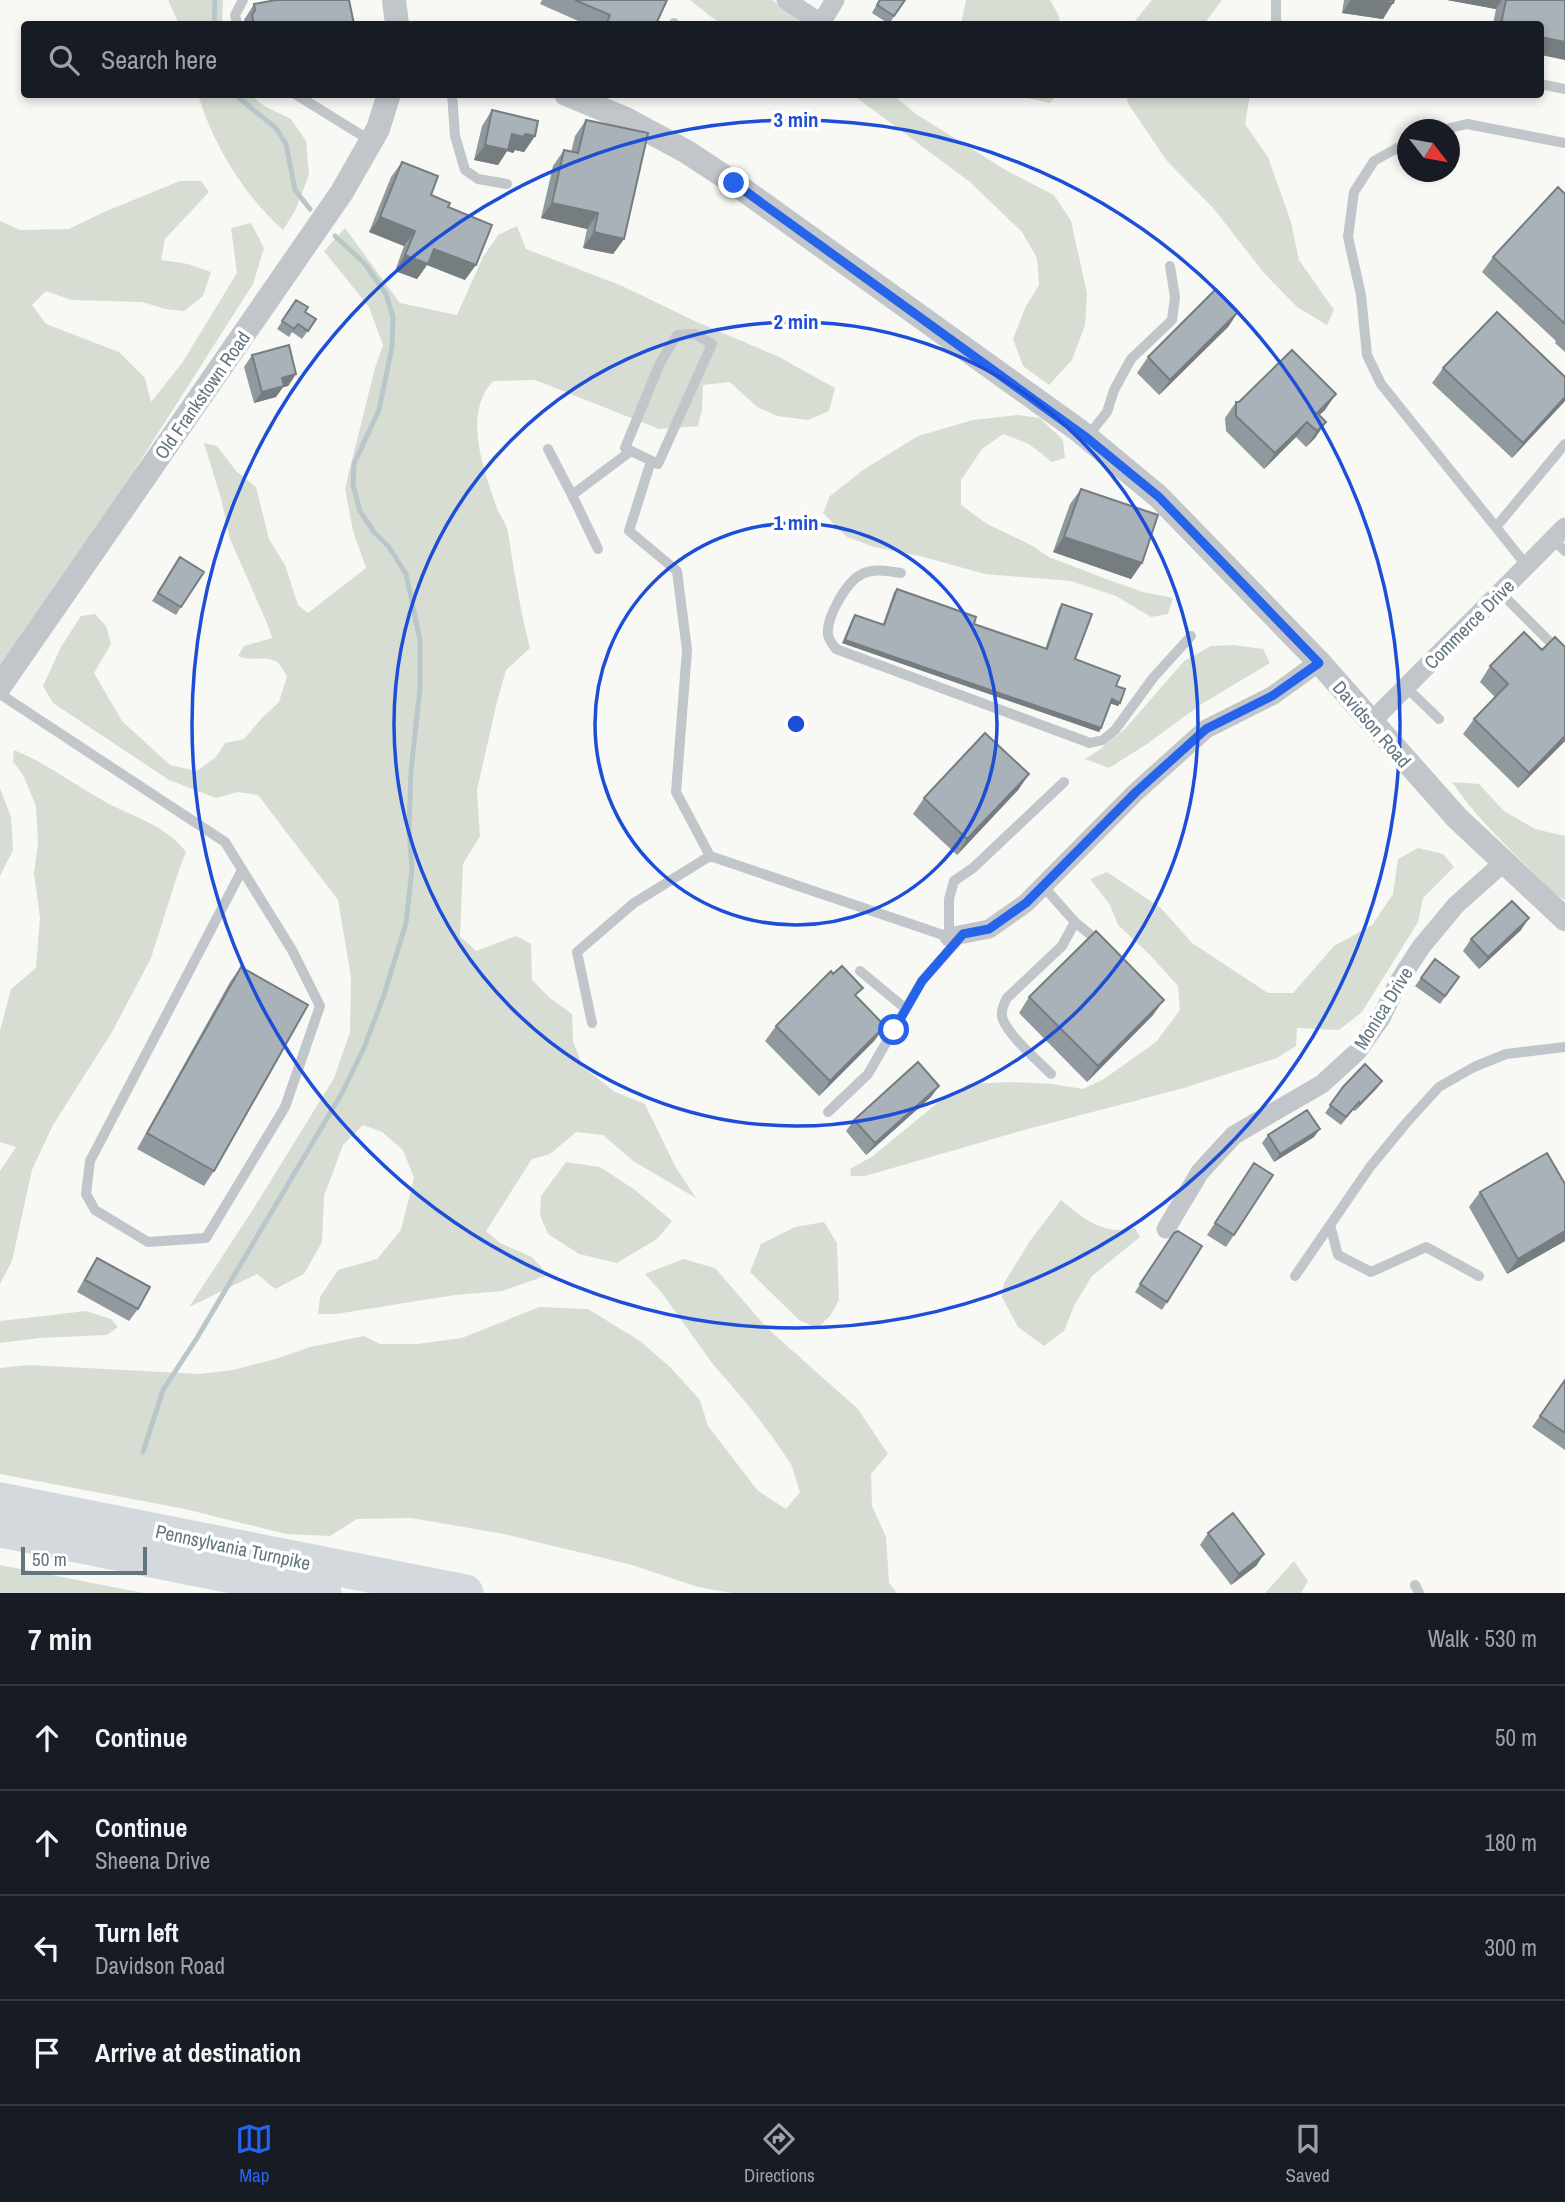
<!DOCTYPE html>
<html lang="en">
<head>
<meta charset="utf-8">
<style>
  body { margin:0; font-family:"Archivo Narrow",sans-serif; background:#242831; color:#f1f3f6 }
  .compass { position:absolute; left:1397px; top:119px; width:63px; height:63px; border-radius:50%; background:#171b24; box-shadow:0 4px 10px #0003; rotate:121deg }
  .scale { position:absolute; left:21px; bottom:18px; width:126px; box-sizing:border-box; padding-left:7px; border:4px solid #627682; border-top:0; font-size:19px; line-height:24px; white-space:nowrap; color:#627682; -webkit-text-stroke:5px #fff; paint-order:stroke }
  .stop { position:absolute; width:21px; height:21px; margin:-16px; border:5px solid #2563eb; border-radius:50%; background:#fff }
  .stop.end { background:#2563eb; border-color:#fff; box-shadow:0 2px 7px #0008 }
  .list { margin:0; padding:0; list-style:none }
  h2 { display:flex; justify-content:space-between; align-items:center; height:91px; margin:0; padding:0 28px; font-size:30px }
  h2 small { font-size:23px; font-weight:400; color:#9ea1a6 }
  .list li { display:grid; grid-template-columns:46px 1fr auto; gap:21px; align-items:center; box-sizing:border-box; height:105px; padding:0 28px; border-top:2px solid #363941 }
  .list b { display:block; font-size:26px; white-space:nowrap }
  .list p { margin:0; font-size:23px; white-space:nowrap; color:#9ea1a6 }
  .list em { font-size:23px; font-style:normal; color:#9ea1a6 }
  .icon { flex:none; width:38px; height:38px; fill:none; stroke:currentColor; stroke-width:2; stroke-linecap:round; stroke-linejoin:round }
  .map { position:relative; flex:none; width:1565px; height:1593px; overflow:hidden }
  .search { position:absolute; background:#171b24; box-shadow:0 4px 10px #0003; left:21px; right:21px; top:21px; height:77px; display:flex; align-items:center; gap:18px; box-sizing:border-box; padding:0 24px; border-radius:7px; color:#9ea1a6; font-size:26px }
  .sheet { height:511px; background:#171b24 }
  nav { display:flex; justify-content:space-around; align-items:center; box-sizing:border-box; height:98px; border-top:2px solid #363941; background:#171b24; font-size:19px; color:#9ea1a6 }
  nav a { display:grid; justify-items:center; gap:4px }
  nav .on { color:#2563eb }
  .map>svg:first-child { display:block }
  .green { fill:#d8ddd4 }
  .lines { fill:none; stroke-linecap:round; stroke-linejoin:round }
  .stream { stroke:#b9c7cb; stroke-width:5 }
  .service { stroke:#c1c6ca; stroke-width:10 }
  .minor { stroke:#c1c6ca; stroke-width:19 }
  .tertiary { stroke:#c1c6ca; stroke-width:24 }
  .motorway { stroke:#d3d9dc; stroke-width:37 }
  .wall { fill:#90999e }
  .shaded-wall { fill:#767d81 }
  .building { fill:#a8b2b8; stroke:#767d81; stroke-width:2 }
  .route { stroke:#2563eb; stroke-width:9 }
  .ring { fill:none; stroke:#1d4ed8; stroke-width:3.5 }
  .labels { text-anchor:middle; stroke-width:7; stroke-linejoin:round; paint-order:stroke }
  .street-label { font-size:19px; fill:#627682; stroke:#fff }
  .centre { fill:#1d4ed8; stroke:#fff; stroke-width:3.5 }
  .ring-label { font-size:21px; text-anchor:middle; font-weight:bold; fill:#1d4ed8; stroke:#fff; stroke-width:7; stroke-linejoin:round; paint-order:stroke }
</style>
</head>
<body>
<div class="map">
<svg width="1565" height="1593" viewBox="0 0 1565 1593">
  <rect width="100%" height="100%" fill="#f8f8f5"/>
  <path class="green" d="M168,0H223L222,24H179Z
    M690,0H772L804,24H724L714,19Z
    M966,0H1050L1059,16L1060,24H961Z
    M1152,0H1222L1207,20L1208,24H1127L1134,22Z
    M198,95H251L264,106L291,119L306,141L309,175L295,211L283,230C243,194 214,146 198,95Z
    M853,95H893L916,114L1009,172L1054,195L1071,221L1087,293L1085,325L1072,360L1049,385L1023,366L1013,339L1025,308L1039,285L1037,258L1022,232L970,182Z
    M1014,95H1057L1050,103Z
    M1125,95H1250L1245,124L1268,157L1291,222L1299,260L1334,310L1327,325L1297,307L1264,273L1214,209L1167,161L1129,105Z
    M180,181H201L209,192L165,239L161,260L188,264L211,272L203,296L184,311L165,309L142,302L71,300L46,291L32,305L46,324L119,352L145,378L151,402L182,363L237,273L231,228L251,223L264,248L253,284L95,532L0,674V221L20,230L69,229L104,212Z
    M517,226L526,249L620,285L697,322L779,357L835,388L829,411L808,420L777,416L757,407L730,382L703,385L702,410L698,426L659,429L535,380L493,381C462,415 484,470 497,508C500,516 506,523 508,532C514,571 520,609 530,648L506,670L497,702L477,790L480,836L463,864L460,936L476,951L516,936L531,944L532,980L550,998L572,1014L573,1041L583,1067L615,1092L645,1104L675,1166L696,1198L633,1161L603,1135L576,1132L550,1154L532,1159L486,1231L500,1243L532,1257L548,1275L502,1291L455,1295L336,1314H318L320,1297L338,1270L377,1259L401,1230L414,1178L403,1150L382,1132L363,1125L343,1145L324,1196L322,1242L304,1274L275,1289L257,1274L189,1307L252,1211L334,1078L350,1032L351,977L338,900L258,795L238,792L216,798L169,780L53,703L43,686L61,647L81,616L95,614L106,626L111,644L94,673L122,721L170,765L197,771L216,757L225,743L244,739L262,718L279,702L287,676C284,672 281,665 277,662C266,655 251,662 238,656L244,646L272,638L267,623L230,539L221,498L204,443L217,446L236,471L256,487L269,539L285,565L298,605L308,613L366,568L353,531L345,488L375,368L383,345L369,307L324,251L345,228L400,303L457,315L483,257L498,235Z
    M1018,415L1040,418L1063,440L1065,458L1052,462L1029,444L1003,434L982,449L961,480V505L987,524L1031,545L1049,557L1106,579L1143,592L1173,598L1168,614L1151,617L1116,596L1071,581L985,574L920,556L874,547L847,537L823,513L830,496L863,470L918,436L973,420Z
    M1234,645L1263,649L1270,663L1200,705L1147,744L1109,768L1085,759L1099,750L1125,729L1184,661L1211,646Z
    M14,750C48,764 76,786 109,804C137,818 166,826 186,852L179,870L151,958L112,1032L53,1125L32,1170L12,1261L0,1284V1171L16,1147L0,1142V1031L11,989L36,968L40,918L34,873L38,843L36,806L24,777L13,761Z
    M1452,782L1479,784L1504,811L1535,829L1565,836V900L1555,894C1520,858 1480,824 1452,782Z
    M0,788L11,817L13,850L0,876Z
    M1418,848L1443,854L1454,867L1423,898L1418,922L1362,1012L1339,1030L1297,1028L1296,1046L1277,1058L1184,1088L1024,1130L865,1176H851L850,1169L873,1156L941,1100L968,1084L1011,1082L1052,1084L1083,1089L1104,1079L1156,1042L1180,1010L1178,986L1150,955L1118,925L1110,905L1090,879L1107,872L1161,908L1192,943L1268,993H1293L1334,946L1372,925L1393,894L1398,859Z
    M566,1162L600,1167L635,1190L672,1221L657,1239L617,1263L579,1254L548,1234L540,1215L541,1196Z
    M1061,1200C1083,1219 1105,1236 1135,1228L1140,1237L1092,1276L1075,1304L1064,1331L1044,1346L1018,1327L1002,1297L1004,1283L1030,1241Z
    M824,1222L837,1243L839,1300L830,1316L817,1328L799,1320L750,1272L761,1244L795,1227Z
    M683,1259L715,1268L767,1328L858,1409L888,1454L871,1474L872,1506L886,1537L889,1583L897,1593H732L698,1587L632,1565L504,1534L411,1518L357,1519L330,1536L286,1534L185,1509L0,1474V1368L29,1365L200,1374L233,1370L279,1358L310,1347L364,1336L380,1344H417L462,1338L539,1307L588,1309L640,1341L670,1367L700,1400L708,1426L758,1491L786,1509L800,1492L791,1464L771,1435L748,1405L712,1363L662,1293L645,1274Z
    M86,1311L111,1319L118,1327L107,1335L39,1338L0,1343V1321Z
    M1294,1561L1308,1581L1301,1593H1265Z
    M0,1565L144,1593H0Z"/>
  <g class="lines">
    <path class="stream" d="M214,24L215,0
      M234,94L276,128L286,144L295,190L310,209
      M143,1452L163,1390L197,1338L342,1093L364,1048L384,995L406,923L412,869L409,829L411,771L420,688V640L406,574L389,547L374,532L360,511L353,485L354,464L379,410L392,347L393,317L386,294L365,264L335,236"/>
    <path class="service" d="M1276,0V23L1278,24
      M237,24L235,15L243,0
      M673,24L674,23
      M1540,84L1565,89
      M295,94L371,141
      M452,94L455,136L465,170L478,179L507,184
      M1441,130L1467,124L1565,143
      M1408,142L1374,161L1354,192L1348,237L1361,295L1367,355L1381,384L1527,566
      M695,334L712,344L658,464L625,448L660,363L677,335Z
      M1087,437L1107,412L1114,390L1131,359L1172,320L1175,297L1170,266
      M548,449L572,495
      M651,461L629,531L677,571L687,650L676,792L710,856L949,937V899L954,881L973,868L1064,782
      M1496,527L1565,444
      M1553,539L1565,551
      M598,549L572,495L631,451
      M901,573C888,571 874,568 862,574C847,581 826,617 828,635C829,640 833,645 836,649L1090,743L1103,740L1115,730L1153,678L1191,636
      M1500,592L1565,657
      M1406,687L1439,719
      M0,694L225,842L292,950L320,1006L285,1107L206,1238L148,1242L95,1210L86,1194L90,1161L242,870
      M1043,886L1075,922L1099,942
      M860,971L906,1009
      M592,1023L577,952L634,903L710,856
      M1051,1074C1037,1060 1011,1038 1003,1020C1000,1012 1003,1005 1007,998L1062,946L1075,922
      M828,1112L868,1074L922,981L961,937
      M1330,1225L1338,1255L1371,1272L1426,1247L1479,1276
      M1295,1276L1370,1167L1407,1122L1439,1087L1474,1067L1506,1054L1565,1047
      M1415,1585L1419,1593"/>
    <path class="minor" d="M786,0L822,24
      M821,23L835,0
      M1372,721L1565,527
      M949,937L989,929L1026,903L1136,792L1206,729L1272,696L1319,662
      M1166,1229L1200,1172L1234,1135L1322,1084L1357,1052L1381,1018L1399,981L1421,947L1456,905L1503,863"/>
    <path class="tertiary" d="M394,0L397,24
      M566,94L626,119L687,152L734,183L1077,429L1159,497L1319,662L1457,818L1565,919
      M0,686L342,192L378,129L389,94"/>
    <path class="motorway" d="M0,1501L465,1593
      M0,1529L323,1593"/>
  </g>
  <path class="wall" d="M542,0H667L656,24H585L540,4Z
    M879,0H905L889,24L872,13Z
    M1344,0H1394L1383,19L1342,13Z
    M1447,0H1565L1541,24H1493L1496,9Z
    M254,4L354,24H244V20Z
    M492,110L535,136L524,152L515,150L513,153L507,151L498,165L474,160L482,126Z
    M586,120L624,239L613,254L583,248L587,229L541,218L553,166L564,150L571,152L575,136Z
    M402,162L431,195L448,207L465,280L427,265L417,279L395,271L404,246L369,232L391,177Z
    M1565,194V352L1555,343L1556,341L1482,272L1493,257Z
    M296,300L305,312L316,319L302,339L292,332L289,337L277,329Z
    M1238,312L1228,327L1159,395L1137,373L1148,357Z
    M252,355L296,374L288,386L283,387L276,397L254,403L244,367Z
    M1443,368L1565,377V401L1512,458L1432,383Z
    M1236,402L1325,410L1319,415L1326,422L1315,438L1306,447L1296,437L1264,469L1226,431L1225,418Z
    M1081,489L1142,563L1131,579L1053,552L1070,504Z
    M175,565L181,607L176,615L152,601Z
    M897,589L974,624L1045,649L1059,608L1062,604L1075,659L1116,686L1120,703L1118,706L1110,703L1101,728L1099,732L842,643L852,619L855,615L883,624L894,592Z
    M1565,647V741L1518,788L1463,734L1474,719L1495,697L1480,682L1490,666L1542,650Z
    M1029,774L1018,790L957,855L913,814L924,798Z
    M1521,930L1479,969L1463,951L1471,939Z
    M1435,959L1459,977L1440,1004L1415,986Z
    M241,967L214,1171L204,1186L137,1149L230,982Z
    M856,997L885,1026L874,1041L819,1096L765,1041L776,1026Z
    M1029,997L1153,1015L1087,1082L1019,1013Z
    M1343,1087L1377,1088L1355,1111L1353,1110L1341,1125L1325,1113Z
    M931,1097L866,1155L846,1131L854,1120Z
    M1268,1135L1314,1137L1274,1162L1262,1143Z
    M1254,1163L1234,1235L1226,1247L1207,1235Z
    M1565,1184V1241L1507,1274L1469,1207L1480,1192Z
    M1174,1233L1167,1302L1162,1310L1135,1292Z
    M97,1258L138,1309L129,1321L77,1292L89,1270Z
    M1565,1380V1450L1532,1427Z
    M1208,1533L1264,1554L1256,1566L1231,1585L1200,1545Z"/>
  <path class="shaded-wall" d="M1351,0H1370L1393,3L1383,19L1342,13Z
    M1447,0H1502L1496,9Z
    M1541,37L1565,42V60L1541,55Z
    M512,134H525L535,136L524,152L515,150L513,153L507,151L498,165L474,160L485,145Z
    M552,203L598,213L587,229L541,218Z
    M380,217L415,231L404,246L369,232Z
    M594,232L624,239L613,254L583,248Z
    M434,249L476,265L465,280L427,265L417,279L395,271L405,255Z
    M1238,312L1228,327L1159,395L1170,380Z
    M296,374L288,386L283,387L276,397L254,403L262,392L282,378Z
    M1336,394L1325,410L1310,424L1317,413Z
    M1565,397V401L1512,458L1523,443Z
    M1307,422L1296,437L1264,469L1275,453Z
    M1326,422L1315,438L1306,447L1317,431Z
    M1064,537L1142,563L1131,579L1053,552Z
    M845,640L1101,728L1099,732L842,643Z
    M1112,699L1120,703L1118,706L1109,703Z
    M1565,736V741L1518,788L1529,773Z
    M1029,774L1018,790L957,855L967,839Z
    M1529,918L1521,930L1479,969L1488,957Z
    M1164,1000L1153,1015L1087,1082L1098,1066Z
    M885,1026L874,1041L819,1096L830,1081Z
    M1382,1081L1377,1088L1355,1111L1360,1104Z
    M939,1086L931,1097L866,1155L875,1143Z
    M1320,1129L1314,1137L1274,1162L1280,1154Z
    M1565,1231V1241L1507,1274L1518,1259Z
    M1264,1554L1256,1566L1231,1585L1239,1574Z"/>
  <path class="building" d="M276,0H349L354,24H254L252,15L255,10L254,4Z
    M575,0H667L656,24H612L607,22L610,15Z
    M880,0H905L894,16L877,5Z
    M1370,0H1394L1393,3Z
    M1506,0H1565V42L1541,37V24H1501Z
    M492,110L538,121L535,136L525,134L524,137L512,134L508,150L485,145Z
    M586,120L648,133L624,239L594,232L598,213L552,203L564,150L578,153Z
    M402,162L438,176L431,195L450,203L448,207L492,225L476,265L434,249L428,264L405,255L415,231L380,217Z
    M1558,187L1565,194V324L1493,257Z
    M1216,289L1238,312L1170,380L1148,357Z
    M296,300L308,307L305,312L316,319L308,331L298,324L294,329L282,321Z
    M1497,312L1565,377V397L1523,443L1443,368Z
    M289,345L296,374L282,378L284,386L262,392L252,355Z
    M1292,350L1336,394L1317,413L1326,422L1317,431L1307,422L1275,453L1236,416V402H1239Z
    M1081,489L1158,515L1142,563L1064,537Z
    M180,557L204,572L181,607L158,593Z
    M897,589L976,617L974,624L1047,649L1062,604L1092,614L1075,659L1120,676L1116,686L1125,689L1120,703L1112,699L1101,728L845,640L855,615L884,625Z
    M1524,632L1542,650L1555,637L1565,647V736L1529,773L1474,719L1508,684L1490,666Z
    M985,733L1029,774L967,839L924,798Z
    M1512,901L1529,918L1488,957L1471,939Z
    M1096,931L1164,1000L1098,1066L1029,997Z
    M1435,959L1459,977L1445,996L1421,978Z
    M842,966L863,988L855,995L885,1026L830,1081L776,1026L831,971L833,974Z
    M241,967L308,1005L214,1171L147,1133Z
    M918,1062L939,1086L875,1143L854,1120Z
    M1365,1064L1382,1081L1360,1104L1359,1102L1346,1117L1330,1105L1343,1087Z
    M1307,1110L1320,1129L1280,1154L1268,1135Z
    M1547,1153L1565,1184V1231L1518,1259L1480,1192Z
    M1254,1163L1273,1175L1234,1235L1215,1223Z
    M1178,1231L1202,1246L1167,1302L1140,1284L1174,1233Z
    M97,1258L150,1287L138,1309L85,1280Z
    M1565,1380V1433L1540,1416Z
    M1233,1513L1264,1554L1239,1574L1208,1533Z"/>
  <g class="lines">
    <path class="route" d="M734,183L1087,438L1159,497L1319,663L1272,696L1206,729L1136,792L1026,903L989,929L963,934L922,981L894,1030"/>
  </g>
  <g class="ring">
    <circle cx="796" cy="724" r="201"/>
    <circle cx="796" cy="724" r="402"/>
    <circle cx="796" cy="724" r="604"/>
  </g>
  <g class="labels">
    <g class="street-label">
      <text transform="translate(202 395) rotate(-55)" y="7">Old Frankstown Road</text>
      <text transform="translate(1469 624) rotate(-45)" y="7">Commerce Drive</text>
      <text transform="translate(1372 724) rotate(49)" y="7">Davidson Road</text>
      <text transform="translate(1383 1008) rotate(-58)" y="7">Monica Drive</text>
      <text transform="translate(233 1547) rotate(12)" y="7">Pennsylvania Turnpike</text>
    </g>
  </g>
  <circle cx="796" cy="724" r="10" class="centre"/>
  <g class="ring-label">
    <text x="796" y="127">3 min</text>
    <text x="796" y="329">2 min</text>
    <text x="796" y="530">1 min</text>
  </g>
</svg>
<svg class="compass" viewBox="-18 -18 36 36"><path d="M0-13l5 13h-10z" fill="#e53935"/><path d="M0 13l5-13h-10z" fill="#9ea1a6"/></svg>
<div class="scale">50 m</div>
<div class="stop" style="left:894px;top:1030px"></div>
<div class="stop end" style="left:734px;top:183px"></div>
<div class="search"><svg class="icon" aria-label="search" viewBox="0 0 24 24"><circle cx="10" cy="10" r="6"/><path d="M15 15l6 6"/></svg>Search here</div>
</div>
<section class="sheet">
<h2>7 min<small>Walk · 530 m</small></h2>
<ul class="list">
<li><svg class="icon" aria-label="ahead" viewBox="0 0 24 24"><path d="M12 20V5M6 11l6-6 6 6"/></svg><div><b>Continue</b></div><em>50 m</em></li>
<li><svg class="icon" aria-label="ahead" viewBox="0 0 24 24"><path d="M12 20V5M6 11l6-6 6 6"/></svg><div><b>Continue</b><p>Sheena Drive</p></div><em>180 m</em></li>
<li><svg class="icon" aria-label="left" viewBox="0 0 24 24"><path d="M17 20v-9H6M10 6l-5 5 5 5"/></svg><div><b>Turn left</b><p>Davidson Road</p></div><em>300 m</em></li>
<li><svg class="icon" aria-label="arrive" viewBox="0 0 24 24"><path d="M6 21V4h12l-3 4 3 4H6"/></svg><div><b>Arrive at destination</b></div></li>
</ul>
</section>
<nav>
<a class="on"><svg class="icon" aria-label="map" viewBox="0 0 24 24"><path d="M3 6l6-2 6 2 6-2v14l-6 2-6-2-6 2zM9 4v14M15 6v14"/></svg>Map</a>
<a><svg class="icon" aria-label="directions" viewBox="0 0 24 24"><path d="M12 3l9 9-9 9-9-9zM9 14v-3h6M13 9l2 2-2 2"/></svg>Directions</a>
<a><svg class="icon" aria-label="saved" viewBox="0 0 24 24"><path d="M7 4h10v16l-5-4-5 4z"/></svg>Saved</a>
</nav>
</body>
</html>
